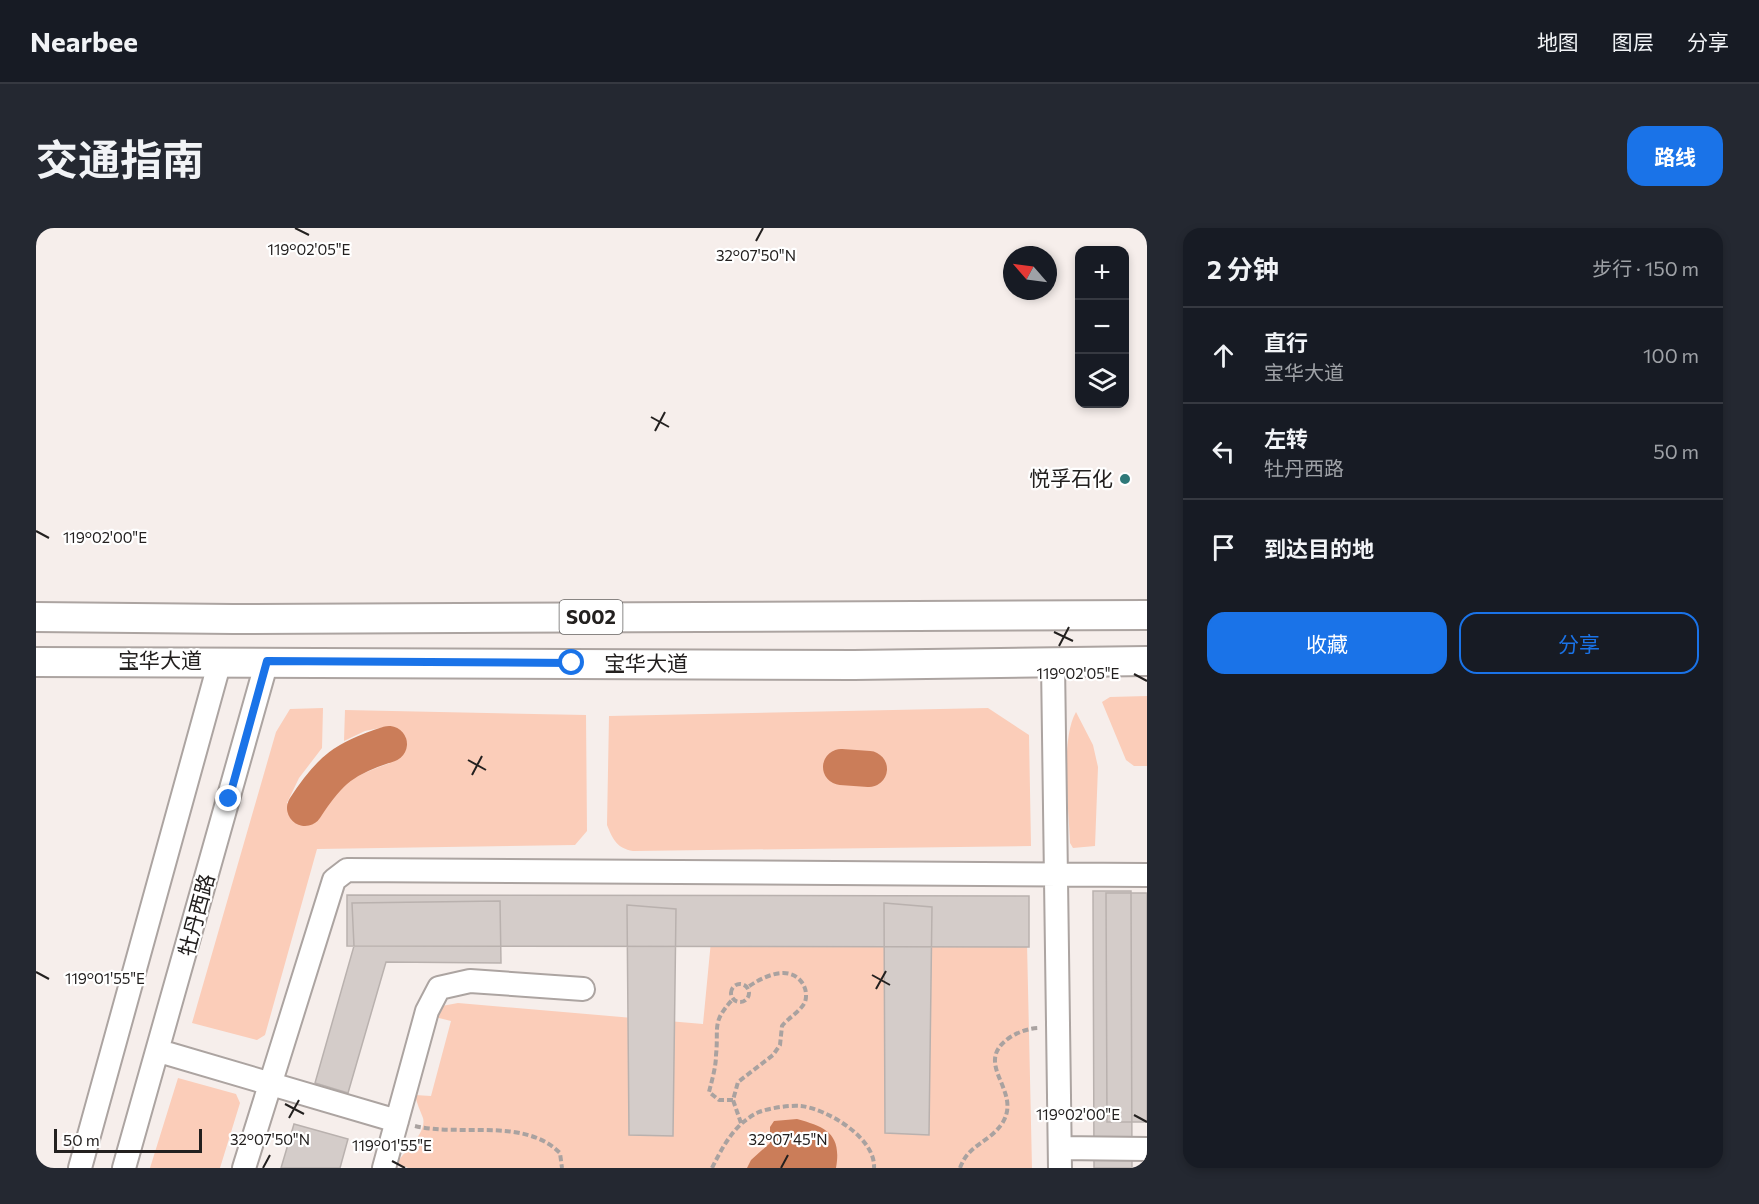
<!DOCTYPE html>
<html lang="zh">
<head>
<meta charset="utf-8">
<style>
  body { margin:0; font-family:Commissioner,"Noto Sans SC",sans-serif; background:#242831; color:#f1f3f6 }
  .controls { position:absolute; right:18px; top:18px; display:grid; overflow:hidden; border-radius:12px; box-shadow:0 3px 9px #0003 }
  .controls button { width:54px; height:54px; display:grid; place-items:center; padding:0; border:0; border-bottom:2px solid #363941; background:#171b24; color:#f1f3f6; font:30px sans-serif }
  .compass { position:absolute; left:967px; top:18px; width:54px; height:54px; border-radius:50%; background:#171b24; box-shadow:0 3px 9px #0003; rotate:298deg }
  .scale { position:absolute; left:18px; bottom:15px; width:148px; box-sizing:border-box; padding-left:6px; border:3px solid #23201f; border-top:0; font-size:16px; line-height:21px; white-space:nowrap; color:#23201f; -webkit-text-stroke:4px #fff; paint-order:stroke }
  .stop { position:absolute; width:18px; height:18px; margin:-14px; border:4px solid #1a73e8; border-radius:50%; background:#fff }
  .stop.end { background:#1a73e8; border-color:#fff; box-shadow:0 2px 6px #0008 }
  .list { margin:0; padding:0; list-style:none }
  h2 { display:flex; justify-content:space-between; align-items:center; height:78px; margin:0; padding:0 24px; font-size:26px }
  h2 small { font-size:20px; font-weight:400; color:#9ea1a6 }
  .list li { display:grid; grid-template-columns:39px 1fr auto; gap:18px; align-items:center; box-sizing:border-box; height:96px; padding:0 24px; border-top:2px solid #363941 }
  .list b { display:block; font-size:22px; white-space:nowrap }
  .list p { margin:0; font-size:20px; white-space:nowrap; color:#9ea1a6 }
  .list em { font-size:20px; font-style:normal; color:#9ea1a6 }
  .actions { display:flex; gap:12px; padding:18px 24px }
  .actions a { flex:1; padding:14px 0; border:2px solid #1a73e8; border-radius:18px; text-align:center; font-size:21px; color:#1a73e8 }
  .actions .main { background:#1a73e8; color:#fff }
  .icon { flex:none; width:33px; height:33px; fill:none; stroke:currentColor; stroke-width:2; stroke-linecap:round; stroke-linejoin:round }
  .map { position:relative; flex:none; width:1111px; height:940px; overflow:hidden; border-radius:18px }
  header { display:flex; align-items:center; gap:36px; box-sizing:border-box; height:84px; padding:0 30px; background:#171b24; border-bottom:2px solid #363941 }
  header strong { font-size:28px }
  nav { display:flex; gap:33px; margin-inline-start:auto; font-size:21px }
  .intro { display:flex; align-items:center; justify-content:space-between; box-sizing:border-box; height:144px; padding:0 36px }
  h1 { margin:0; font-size:42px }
  .button { padding:15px 27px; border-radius:18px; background:#1a73e8; color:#fff; font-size:21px; font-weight:700 }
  main { display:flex; gap:36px; padding:0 36px }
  aside { flex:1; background:#171b24; border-radius:18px; box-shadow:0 3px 9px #0003 }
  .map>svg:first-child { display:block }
  .green { fill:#fbcdb9 }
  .water { fill:#cb7d59 }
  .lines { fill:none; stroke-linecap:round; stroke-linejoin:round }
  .river { stroke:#cb7d59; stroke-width:36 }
  .building { fill:#d4ccc9; stroke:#b9b1ae; stroke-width:1.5 }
  .minor-casing { stroke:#aca4a1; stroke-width:26 }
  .major-casing { stroke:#aca4a1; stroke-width:32 }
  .path { stroke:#a9a2a0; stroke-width:4; stroke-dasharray:6 3; stroke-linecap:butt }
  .minor { stroke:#fff; stroke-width:22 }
  .major { stroke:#fff; stroke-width:28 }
  .route { stroke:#1a73e8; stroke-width:8 }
  .ticks { fill:none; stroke:#23201f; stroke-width:2 }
  .poi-dot { fill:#2e7878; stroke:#fff; stroke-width:2 }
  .labels { text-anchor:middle; stroke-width:4.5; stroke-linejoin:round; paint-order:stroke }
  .shield { fill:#fff; stroke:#656362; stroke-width:1.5 }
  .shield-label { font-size:20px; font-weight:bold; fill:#23201f }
  .poi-label { font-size:21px; fill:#23201f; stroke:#fff; text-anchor:end }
  .street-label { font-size:21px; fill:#23201f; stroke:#fff }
  .ticks-label { font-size:15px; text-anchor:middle; fill:#23201f; stroke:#fff; stroke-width:4.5; stroke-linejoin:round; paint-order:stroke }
</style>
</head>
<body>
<header>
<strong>Nearbee</strong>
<nav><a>地图</a><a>图层</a><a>分享</a></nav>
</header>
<div class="intro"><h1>交通指南</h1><a class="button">路线</a></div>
<main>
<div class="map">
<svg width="1111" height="940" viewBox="0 0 1111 940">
  <rect width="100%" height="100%" fill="#f6eeeb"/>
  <path class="green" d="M1111,468V538H1098L1090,532L1066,474L1074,469Z
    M287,480L286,520L263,550L251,575L283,585C303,554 321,547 354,535V498L329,503L308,513L309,482L550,487L551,603L539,617L281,621L229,807L221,812L156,795L240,504L254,481Z
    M952,480L993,507L995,618L597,623C581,620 577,612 571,597L573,488Z
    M1040,484L1057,517L1062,539L1059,618L1037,620L1034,615C1033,582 1024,511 1040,484Z
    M675,713L991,715L996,940H372L361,935C369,922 391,905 387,890C384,882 381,876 379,867L395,868L415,793L399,789L406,778L422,775L667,796Z
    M142,850L200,866L204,875L184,940H114Z"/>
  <path class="water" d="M761,891C790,899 806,906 800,940H711L715,932L734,915V899L738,893Z"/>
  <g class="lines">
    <path class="river" d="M805,539L833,541
      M269,580C294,541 309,530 353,516"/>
  </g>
  <path class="building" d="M1057,663H1095L1096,940H1058Z
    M1070,665H1111V894H1071Z
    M311,667L993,668V719L311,718Z
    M464,673L465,735L350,734L312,865L279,855L318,718L316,675Z
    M848,675L896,679L893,907L849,905Z
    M591,677L640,681L637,908L593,907Z
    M258,896L312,911L304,940H245Z"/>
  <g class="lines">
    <defs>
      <path id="minor" d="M1017,435L1024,940
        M123,823L361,893
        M1024,920L1111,921
        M44,940L184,433
        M88,940L231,433
        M208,940L298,652L311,642L1111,647
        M348,940L391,783L403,760L434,753L547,761"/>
      <path id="major" d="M0,389L197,391L1111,387
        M0,434L818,437L1111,433"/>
    </defs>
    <use href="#minor" class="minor-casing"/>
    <use href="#major" class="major-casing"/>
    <path class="path" d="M695 765a9 9 0 1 1 18 0a9 9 0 1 1-18 0Z
      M697,872H683L673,864C676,852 680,839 680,827C683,798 675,795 697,771
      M705,895L697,872L702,854L737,827L744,817L746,798C753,789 764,784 769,774C771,768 770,761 767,756C754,735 726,749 712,759
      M379,898C424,909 488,889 524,925L526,940
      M676,940C687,918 699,895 723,884C734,880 753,877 765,878C791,881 840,910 838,940
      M924,940C933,915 954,915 967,894C986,862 936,836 973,810C982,804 993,800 1004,800"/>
    <use href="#minor" class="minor"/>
    <use href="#major" class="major"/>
  </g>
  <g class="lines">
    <path class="route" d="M193,571L231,433L536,435"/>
  </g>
  <path class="ticks" d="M259,0L273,7M720,13L727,0M615,189L633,199M619,203L629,184M0,303L13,310M1018,404L1037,413M1023,418L1033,399M1098,446L1111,453M432,532L450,542M436,547L446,528M0,744L13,751M836,747L854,757M840,761L850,743M249,876L268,886M1098,887L1111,894M253,890L263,872M356,933L369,940M227,940L234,927M745,940L752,927"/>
  <circle class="poi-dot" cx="1089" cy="251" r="6"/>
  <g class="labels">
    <rect class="shield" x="523.5" y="372" width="63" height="34" rx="4.5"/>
    <g class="shield-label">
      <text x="555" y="396">S002</text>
    </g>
    <g class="poi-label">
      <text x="1077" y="258">悦孚石化</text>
    </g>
    <g class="street-label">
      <text x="124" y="440">宝华大道</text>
      <text x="610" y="443">宝华大道</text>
      <text transform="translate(161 687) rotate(-75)" y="7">牡丹西路</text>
    </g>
  </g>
  <g class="ticks-label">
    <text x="273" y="27">119°02'05"E</text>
    <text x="720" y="33">32°07'50"N</text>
    <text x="69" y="315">119°02'00"E</text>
    <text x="1042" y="451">119°02'05"E</text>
    <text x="69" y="756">119°01'55"E</text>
    <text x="1042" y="892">119°02'00"E</text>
    <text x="234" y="917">32°07'50"N</text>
    <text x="752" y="917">32°07'45"N</text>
    <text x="356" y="923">119°01'55"E</text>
  </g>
</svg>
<div class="controls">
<button>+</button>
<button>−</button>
<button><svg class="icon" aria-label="layers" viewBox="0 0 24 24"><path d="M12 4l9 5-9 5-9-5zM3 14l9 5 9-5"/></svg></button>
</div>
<svg class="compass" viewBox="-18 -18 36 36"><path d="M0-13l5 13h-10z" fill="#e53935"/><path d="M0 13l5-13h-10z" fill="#9ea1a6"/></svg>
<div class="scale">50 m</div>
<div class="stop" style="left:536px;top:435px"></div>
<div class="stop end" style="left:193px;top:571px"></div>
</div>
<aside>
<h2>2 分钟<small>步行 · 150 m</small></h2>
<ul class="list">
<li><svg class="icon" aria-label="ahead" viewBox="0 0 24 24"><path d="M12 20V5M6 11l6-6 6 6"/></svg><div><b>直行</b><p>宝华大道</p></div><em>100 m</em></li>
<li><svg class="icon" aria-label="left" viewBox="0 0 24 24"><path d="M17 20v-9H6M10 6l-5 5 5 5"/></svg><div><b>左转</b><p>牡丹西路</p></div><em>50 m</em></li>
<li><svg class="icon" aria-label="arrive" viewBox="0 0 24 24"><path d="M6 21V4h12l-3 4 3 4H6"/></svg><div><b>到达目的地</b></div></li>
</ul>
<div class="actions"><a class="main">收藏</a><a>分享</a></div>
</aside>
</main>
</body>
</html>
